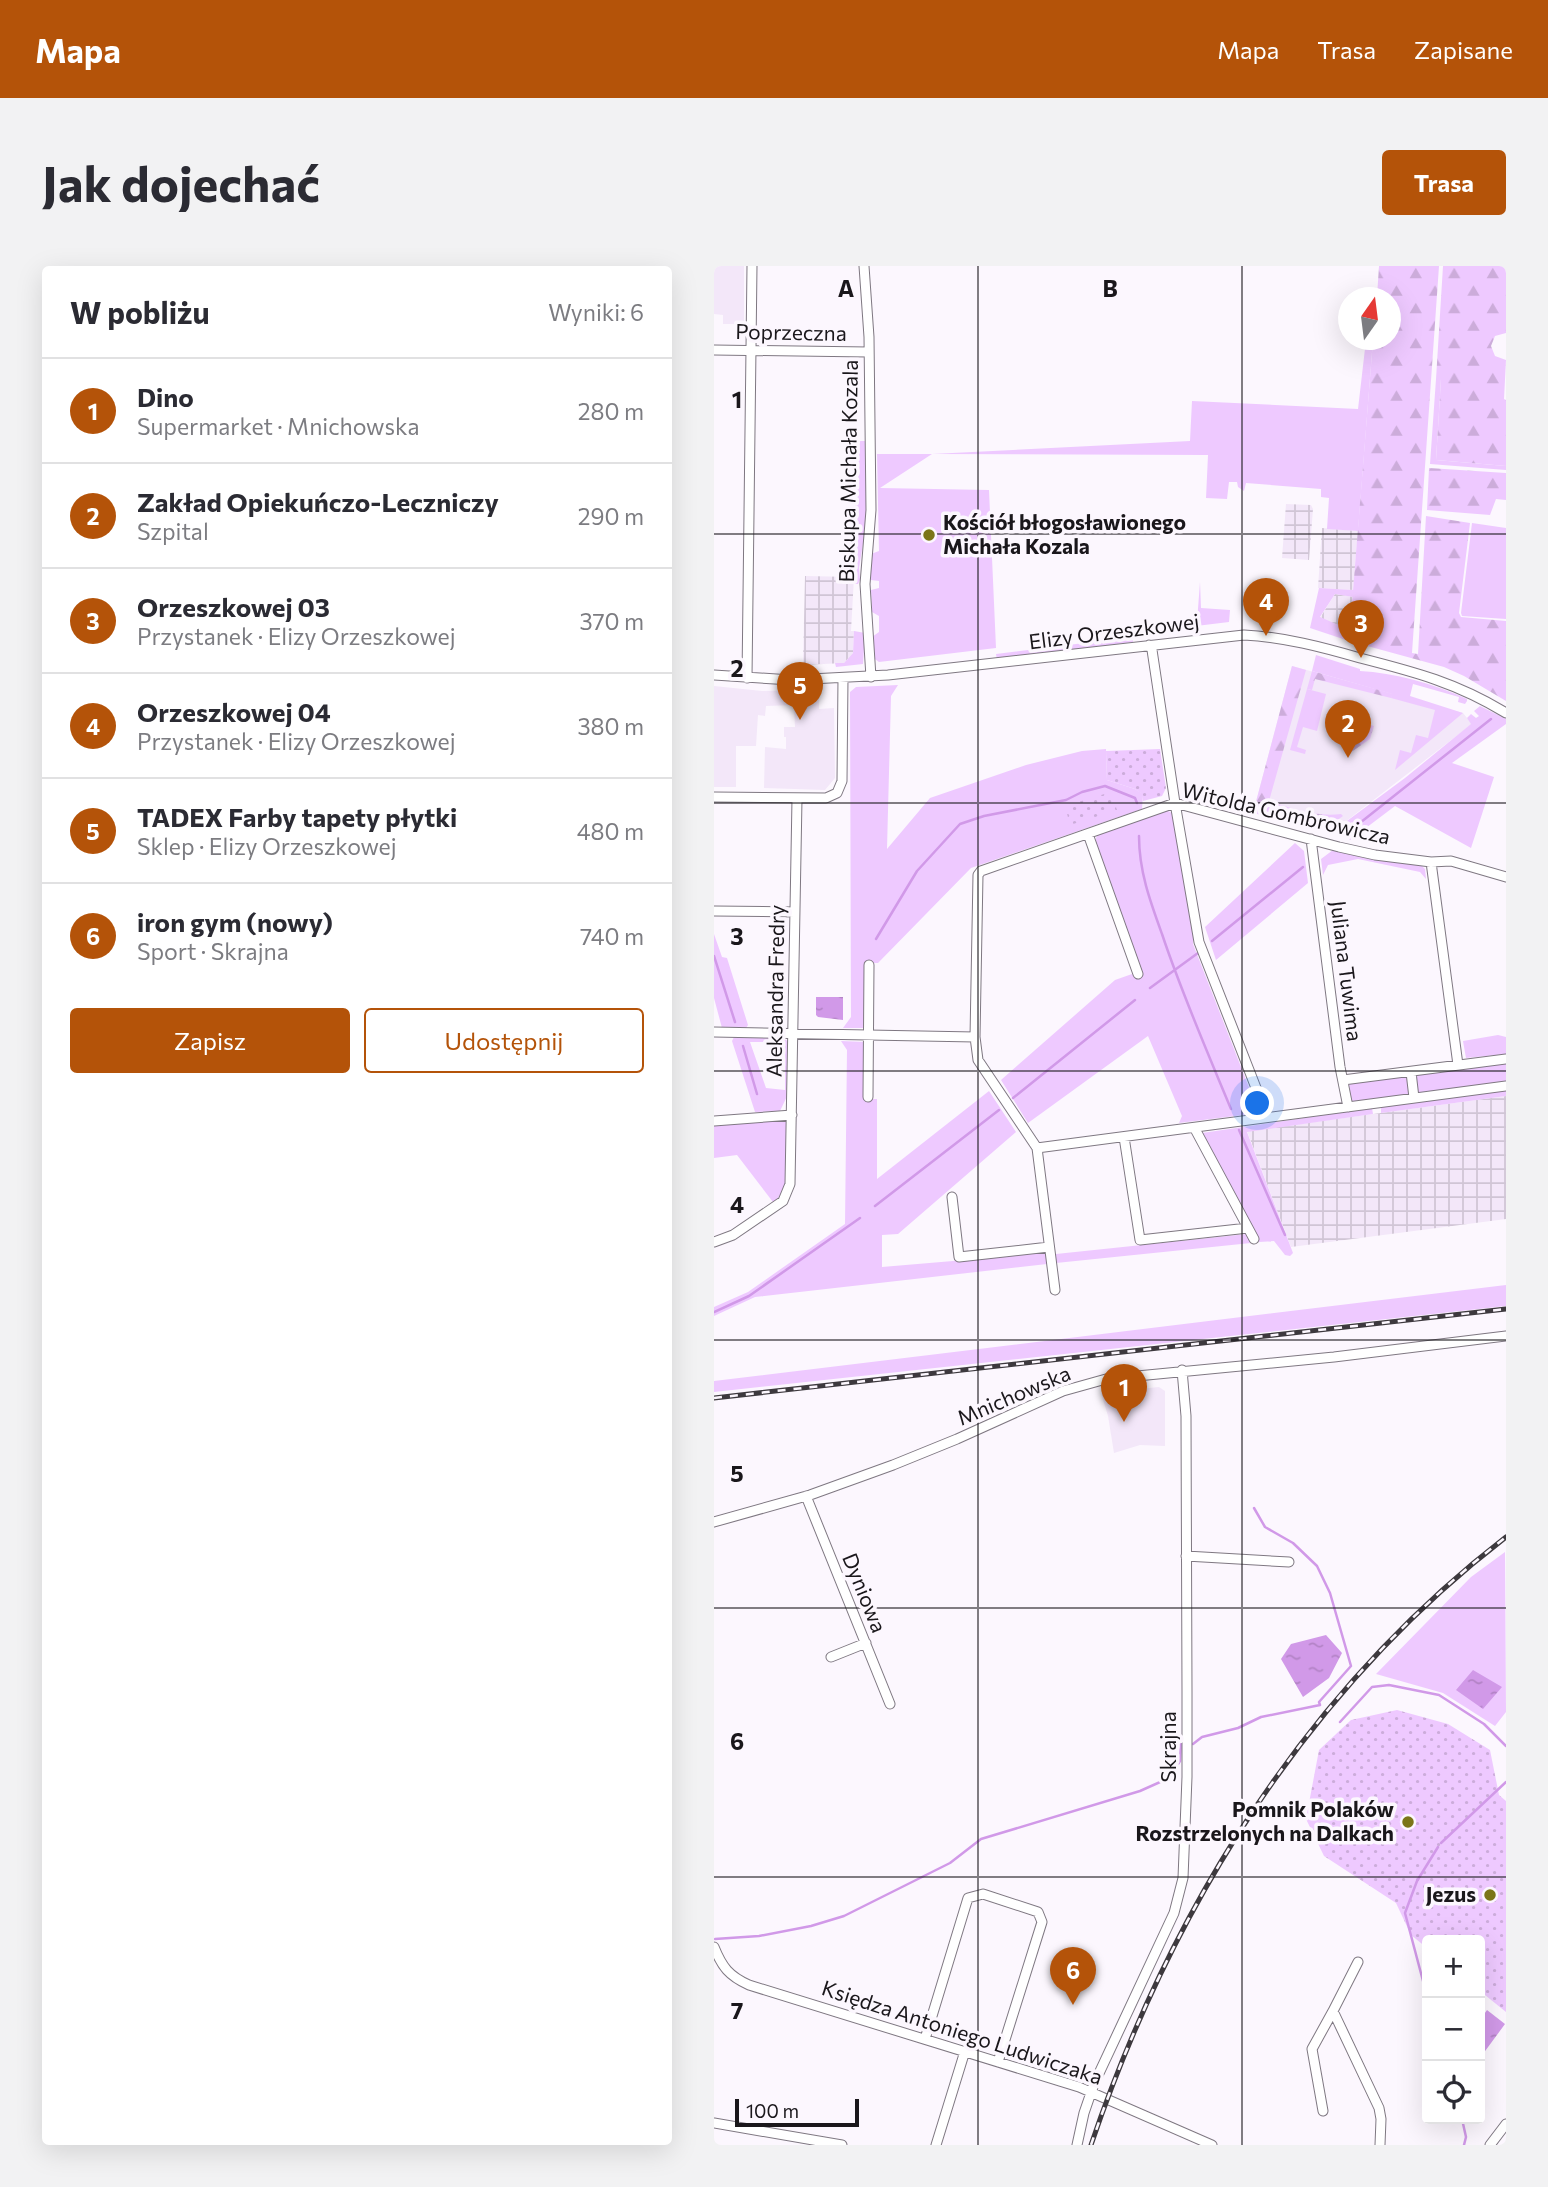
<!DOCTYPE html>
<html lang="pl">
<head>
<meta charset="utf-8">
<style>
  body { margin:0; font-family:Commissioner,sans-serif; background:#f2f2f3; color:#2b2b33 }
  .controls { position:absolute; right:21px; bottom:21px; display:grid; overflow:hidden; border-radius:7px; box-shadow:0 7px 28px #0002 }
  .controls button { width:63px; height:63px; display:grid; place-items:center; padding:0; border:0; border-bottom:2px solid #e1e1e2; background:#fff; color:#2b2b33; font:35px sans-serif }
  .compass { position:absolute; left:624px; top:21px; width:63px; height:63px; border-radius:50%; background:#fff; box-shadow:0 7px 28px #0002; rotate:14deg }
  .scale { position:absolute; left:21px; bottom:18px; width:124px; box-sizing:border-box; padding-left:7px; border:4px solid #1a171b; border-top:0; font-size:19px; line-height:24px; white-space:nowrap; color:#1a171b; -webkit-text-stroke:5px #fcf7fe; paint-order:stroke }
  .you { position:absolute; left:544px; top:838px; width:24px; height:24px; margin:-18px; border:5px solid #fff; border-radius:50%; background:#1a73e8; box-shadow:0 0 0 10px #1a73e833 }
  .badge { display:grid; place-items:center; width:46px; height:46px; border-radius:50%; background:#b45309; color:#fff; font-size:23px; font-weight:700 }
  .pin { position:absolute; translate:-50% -58px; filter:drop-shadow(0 2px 4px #0008) }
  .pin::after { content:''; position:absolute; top:37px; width:24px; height:21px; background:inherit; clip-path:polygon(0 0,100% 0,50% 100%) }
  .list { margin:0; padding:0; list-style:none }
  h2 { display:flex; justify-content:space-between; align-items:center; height:91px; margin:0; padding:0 28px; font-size:30px }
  h2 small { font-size:23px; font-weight:400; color:#7c7c81 }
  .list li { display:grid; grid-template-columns:46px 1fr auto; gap:21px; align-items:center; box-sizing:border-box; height:105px; padding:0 28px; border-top:2px solid #e1e1e2 }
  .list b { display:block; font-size:26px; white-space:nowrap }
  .list p { margin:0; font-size:23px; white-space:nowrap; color:#7c7c81 }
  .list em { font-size:23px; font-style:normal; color:#7c7c81 }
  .actions { display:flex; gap:14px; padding:21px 28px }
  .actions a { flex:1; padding:16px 0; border:2px solid #b45309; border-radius:7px; text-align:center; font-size:24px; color:#b45309 }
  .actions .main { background:#b45309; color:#fff }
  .icon { flex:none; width:38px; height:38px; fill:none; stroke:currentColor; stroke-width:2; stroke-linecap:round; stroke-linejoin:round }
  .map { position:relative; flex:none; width:792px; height:1879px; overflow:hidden; border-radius:7px }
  header { display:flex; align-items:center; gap:42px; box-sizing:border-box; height:98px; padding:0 35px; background:#b45309; color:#fff }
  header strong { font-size:33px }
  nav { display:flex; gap:38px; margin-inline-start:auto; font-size:24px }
  .intro { display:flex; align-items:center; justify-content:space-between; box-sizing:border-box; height:168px; padding:0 42px }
  h1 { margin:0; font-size:49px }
  .button { padding:18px 32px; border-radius:7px; background:#b45309; color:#fff; font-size:24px; font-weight:700 }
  main { display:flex; gap:42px; padding:0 42px }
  aside { flex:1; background:#fff; border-radius:7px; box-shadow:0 7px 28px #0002 }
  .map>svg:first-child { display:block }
  .built { fill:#f3e7f9 }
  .industrial { fill:url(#industrial-grid) }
  .grass { fill:#eec9ff; fill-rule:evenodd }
  .forest { fill:url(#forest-firs) }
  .park { fill:url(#park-dots) }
  .water { fill:url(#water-ripples) }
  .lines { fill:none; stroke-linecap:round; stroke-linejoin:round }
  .stream { stroke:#d199e8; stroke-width:2.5 }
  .minor-casing { stroke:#7f7882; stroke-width:11 }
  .minor { stroke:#fff; stroke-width:9 }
  .rail-casing { stroke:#3d393e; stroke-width:5 }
  .rail { stroke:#fcf7fe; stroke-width:2.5; stroke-dasharray:8; stroke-linecap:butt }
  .grid { fill:none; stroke:#1a171b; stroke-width:2; stroke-opacity:0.55 }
  .poi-dot { fill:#7b7518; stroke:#fcf7fe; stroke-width:2.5 }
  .labels { text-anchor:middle; stroke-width:7; stroke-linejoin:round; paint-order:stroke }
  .street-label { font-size:21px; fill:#1a171b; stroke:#fcf7fe }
  .poi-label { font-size:21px; font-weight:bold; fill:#1a171b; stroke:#fcf7fe; text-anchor:end }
  .grid-label { font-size:23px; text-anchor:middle; font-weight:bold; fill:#1a171b; stroke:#fcf7fe; stroke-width:7; stroke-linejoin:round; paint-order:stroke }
</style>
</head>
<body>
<header>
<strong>Mapa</strong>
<nav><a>Mapa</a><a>Trasa</a><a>Zapisane</a></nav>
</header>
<div class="intro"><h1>Jak dojechać</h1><a class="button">Trasa</a></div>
<main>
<aside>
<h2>W pobliżu<small>Wyniki: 6</small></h2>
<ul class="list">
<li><span class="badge">1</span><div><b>Dino</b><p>Supermarket · Mnichowska</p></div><em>280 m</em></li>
<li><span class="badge">2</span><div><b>Zakład Opiekuńczo-Leczniczy</b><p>Szpital</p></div><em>290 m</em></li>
<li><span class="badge">3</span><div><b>Orzeszkowej 03</b><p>Przystanek · Elizy Orzeszkowej</p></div><em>370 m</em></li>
<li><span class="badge">4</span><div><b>Orzeszkowej 04</b><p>Przystanek · Elizy Orzeszkowej</p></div><em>380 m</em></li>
<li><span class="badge">5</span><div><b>TADEX Farby tapety płytki</b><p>Sklep · Elizy Orzeszkowej</p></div><em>480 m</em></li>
<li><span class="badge">6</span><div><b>iron gym (nowy)</b><p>Sport · Skrajna</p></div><em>740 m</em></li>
</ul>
<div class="actions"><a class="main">Zapisz</a><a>Udostępnij</a></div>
</aside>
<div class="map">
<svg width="792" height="1879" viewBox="0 0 792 1879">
  <defs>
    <pattern id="industrial-grid" width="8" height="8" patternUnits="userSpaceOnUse" patternTransform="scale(1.75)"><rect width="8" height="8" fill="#f3e7f9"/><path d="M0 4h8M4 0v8" fill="none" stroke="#d0c5d5"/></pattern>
    <pattern id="forest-firs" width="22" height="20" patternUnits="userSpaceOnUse" patternTransform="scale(1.75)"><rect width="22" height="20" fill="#eec9ff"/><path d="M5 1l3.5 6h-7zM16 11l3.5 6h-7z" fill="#ccacda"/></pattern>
    <pattern id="park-dots" width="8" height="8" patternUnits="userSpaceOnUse" patternTransform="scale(1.75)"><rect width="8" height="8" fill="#eec9ff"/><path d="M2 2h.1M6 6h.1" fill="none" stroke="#ccacda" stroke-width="1.8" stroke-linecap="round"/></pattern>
    <pattern id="water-ripples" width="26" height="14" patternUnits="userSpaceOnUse" patternTransform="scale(1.75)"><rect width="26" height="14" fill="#d199e8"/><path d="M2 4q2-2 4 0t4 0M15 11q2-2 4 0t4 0" fill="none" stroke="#b383c6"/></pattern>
  </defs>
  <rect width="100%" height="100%" fill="#fcf7fe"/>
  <path class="built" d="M0,0H30V58H9V49L0,48Z
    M578,400L749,447L758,458L618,566L539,547Z
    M0,420L48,425L105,424V443L120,442L121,512L111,524L50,522L51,481L72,483V471H70V461H81L80,439L52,440L51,450L44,449L42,480H22V521H0Z
    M445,1121L451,1125V1180L426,1179L400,1187L394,1150L387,1127Z"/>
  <path class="industrial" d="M572,238L597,239L599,243L595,294L568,292Z
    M608,262L644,265L639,324L604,322Z
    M91,310L140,311L137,365H140L139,387L130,397L89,399Z
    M621,328L639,331L636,364L606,352Z
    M792,830V953L577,981L533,865Z"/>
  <path class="grass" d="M652,74H659L644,265L613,263L615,232L607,231V223L532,217L530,225L524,221L523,216H515L513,233L492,232L494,189L218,188L166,222L275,224L282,382L165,396L158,391V371L165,366V350L158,346L157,324L165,322V315L157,314L155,310L157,288L165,285L163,188H218L476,175L478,135L644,143Z
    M722,113H727L722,194L792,200V204L716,198Z
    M142,175H153V253L145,302L146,314L144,318H140Z
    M758,257L792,262V353L748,350L747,347Z
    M486,316L487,342L516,344L515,356L441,365L440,362L483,356Z
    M536,319L557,321L556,331L559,332L557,343L533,340Z
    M605,322L639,324V331L621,328L606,351L636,364L635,375L596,362Z
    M140,365L151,367L149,398L122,401L121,397H130L139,387Z
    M418,371L419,376L283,394L282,388Z
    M602,389L646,403V405C680,407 719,417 753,433V435L751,438L744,436L745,431L699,418L696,430L749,447L681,504L686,484L697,487L702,469L714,472L721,444L677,432L678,428L598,405Z
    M184,419L177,430L173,583L216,532L312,499L368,485L392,483L393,514L421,523L429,528L428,543L257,602L164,697H151L150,762H129L137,751L136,426L142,421Z
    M593,423L612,428L603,465L589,461L583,481L592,484L591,488L576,484Z
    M766,440L792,453V458L738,497L780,511L757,582L681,540L636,574L632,568L618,566L691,512L757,458L753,452L757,448L762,452L765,450L760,445Z
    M452,544L458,547L479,667V678L545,847L465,857L468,850L434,770L314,857L287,814L401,714L418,708L420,711L427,707L381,576L383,569Z
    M581,577L590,585L594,617L502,694L491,661Z
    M619,584L651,592L708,600L711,603L712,613L706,606L644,593L614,599L609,609L607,593Z
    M0,668L8,691L13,692L34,759L32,762H8L0,732Z
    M784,769L792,771V788L752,792L749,775Z
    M20,771L69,772L75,776L76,824L66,845L41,846L18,775ZM36,776H64L71,782V824L52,822Z
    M127,775L152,776L151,833H163V913L275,825L302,866L184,968L168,969V1001L332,987L333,998L41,1031L0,1050V1041L34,1026L131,958L133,784Z
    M792,796V816L704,829L702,810L706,807Z
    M691,809L694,812L696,830L638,837L635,819L637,815Z
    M792,824V830L667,847V840Z
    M658,842L659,848L533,866L579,987L576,990L571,989L560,975L545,976L488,867Z
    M67,855L72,856L74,859C74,879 78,926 59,936L23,889L0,892V858Z
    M533,968L537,977L342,997V988Z
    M792,1019V1040L0,1126V1115Z
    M791,1286L792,1446L781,1460L729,1427L662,1408L757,1311Z"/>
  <path class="forest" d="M665,0H725L698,387L704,388L712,250L756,257L745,347L747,351L792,355V435L750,410L730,401L635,375L659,74H676V32L663,31Z
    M729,0H792V67L781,70L777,80L781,90L792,94L790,133L792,134V200L722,194L727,113H722Z
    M715,202L792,207V234L782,233L776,249L713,244Z
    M578,400L592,404L555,535C579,543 602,551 627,548L629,550L622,555L627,559L618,566L539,547Z
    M598,405L679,428L677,432L601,413L598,424L593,423Z
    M638,454L660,460L656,473L636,487L630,485Z"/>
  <path class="park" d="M446,483L452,522L448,530L429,535L428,528L421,523L393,514L392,485Z
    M397,526L403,544L356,559L351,540Z
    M683,1444L734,1458L776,1484L785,1529L792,1535V1746L766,1725V1674H713V1682L697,1669L682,1637L610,1590L592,1553L605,1484L637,1454Z"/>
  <path class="water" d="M102,731H129V754L104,751L102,749Z
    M612,1369L628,1387L615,1412L589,1431L567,1393L577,1378Z
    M759,1404L788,1421L769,1443L742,1424Z
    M773,1744L791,1758L766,1792V1754Z"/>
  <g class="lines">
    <path class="stream" d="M632,568L777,453
      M425,570C425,605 436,635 448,668C468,728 493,785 517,843
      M162,673L203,605L246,558L270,550L352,534L368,526L391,520L421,532L423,537
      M498,675L589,601
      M0,690L21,756
      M436,722L484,687
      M29,780L43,828
      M299,832L421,734
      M525,864L571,969
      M161,940L285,844
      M0,1046L35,1030L146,952
      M626,1456L658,1421L675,1419L725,1429L770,1458L792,1480
      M479,1478L488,1471L524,1462L547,1451L606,1439L605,1436L637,1400L616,1327L603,1300L579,1277L551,1261L540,1242
      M727,1577L792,1516
      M1,1673L45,1670L97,1660L130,1650L236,1597L267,1573L426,1525L455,1512L466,1495L467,1478
      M713,1730L691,1647L703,1615L724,1581
      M748,1853L752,1871L750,1879"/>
    <defs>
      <path id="minor" d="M150,0L155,71L157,244L151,318L157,411
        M0,84L154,86
        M435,379L438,384L461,537L485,676L553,850
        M0,409L77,414L174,409L530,369C570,371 608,381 646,392C701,406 743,417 792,447
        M33,412L38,0
        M0,531L112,532L123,527L128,515L129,412
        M374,568L424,708
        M597,573L626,801L634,841
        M717,596L744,799
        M0,645L81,646
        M0,766L261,771
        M697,806L700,832
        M629,814L792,793
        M154,831L155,699
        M0,855L78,849
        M481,863L540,973
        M410,871L426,974L534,962
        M323,882L792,820
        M238,931L245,991L335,981
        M0,976L19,969L69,935L76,918L83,533
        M341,1024L323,882L264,794L261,771L264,609L267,605L461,537L625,581L661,589L717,596L737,595L792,611
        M92,1230L176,1438
        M0,1256L96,1229L179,1199L243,1173L349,1125L392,1113L620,1091L792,1070
        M472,1290L575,1296
        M117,1391L152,1377
        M0,1681C8,1701 15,1710 35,1719L365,1821L498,1879
        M644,1696L619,1745L665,1842L667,1853L666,1879
        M211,1773L254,1632L269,1628L324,1646L328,1656L284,1796
        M609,1845L598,1783L619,1745
        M0,1857L128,1879
        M222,1879L251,1785
        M363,1879L370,1847L380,1818L460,1647L469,1612L473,1511V1426L472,1150L468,1104
        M776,1879L792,1858"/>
    </defs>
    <use href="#minor" class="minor-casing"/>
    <use href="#minor" class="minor"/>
    <defs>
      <path id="rail" d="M0,1132L792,1043
        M377,1879C457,1643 592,1425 792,1271"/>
    </defs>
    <use href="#rail" class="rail-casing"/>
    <use href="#rail" class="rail"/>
  </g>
  <path class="grid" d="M264,0V1879M528,0V1879M0,268H792M0,537H792M0,805H792M0,1074H792M0,1342H792M0,1611H792"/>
  <g class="poi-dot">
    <circle cx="215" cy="269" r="7"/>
    <circle cx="694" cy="1556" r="7"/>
    <circle cx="776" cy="1629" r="7"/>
  </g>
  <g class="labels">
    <g class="street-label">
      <text transform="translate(77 67) rotate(1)" y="7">Poprzeczna</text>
      <text transform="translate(135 205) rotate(-89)" y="7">Biskupa Michała Kozala</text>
      <text transform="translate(400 366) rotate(-7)" y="7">Elizy Orzeszkowej</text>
      <text transform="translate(572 548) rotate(13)" y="7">Witolda Gombrowicza</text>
      <text transform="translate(632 705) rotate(83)" y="7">Juliana Tuwima</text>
      <text transform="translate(62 725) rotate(-89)" y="7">Aleksandra Fredry</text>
      <text transform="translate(300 1130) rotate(-23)" y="7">Mnichowska</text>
      <text transform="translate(150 1327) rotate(68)" y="7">Dyniowa</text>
      <text transform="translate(455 1481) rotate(-90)" y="7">Skrajna</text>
      <text transform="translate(248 1767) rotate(18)" y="7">Księdza Antoniego Ludwiczaka</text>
    </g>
    <g class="poi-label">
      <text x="229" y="264" text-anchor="start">Kościół błogosławionego<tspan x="229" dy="24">Michała Kozala</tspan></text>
      <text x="680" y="1551">Pomnik Polaków<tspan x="680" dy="24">Rozstrzelonych na Dalkach</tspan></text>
      <text x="762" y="1636">Jezus</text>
    </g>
  </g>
  <g class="grid-label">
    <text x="132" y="31">A</text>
    <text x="396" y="31">B</text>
    <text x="23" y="142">1</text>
    <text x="23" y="411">2</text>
    <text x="23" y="679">3</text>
    <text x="23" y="947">4</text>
    <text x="23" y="1216">5</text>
    <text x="23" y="1484">6</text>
    <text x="23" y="1753">7</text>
  </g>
</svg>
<div class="controls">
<button>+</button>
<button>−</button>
<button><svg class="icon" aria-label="locate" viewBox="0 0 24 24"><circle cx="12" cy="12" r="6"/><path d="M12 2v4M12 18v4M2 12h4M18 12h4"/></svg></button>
</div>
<svg class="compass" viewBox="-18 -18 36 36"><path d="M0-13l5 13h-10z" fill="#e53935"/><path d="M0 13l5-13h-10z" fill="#7c7c81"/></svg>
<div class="scale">100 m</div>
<div class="you"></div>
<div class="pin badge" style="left:410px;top:1156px">1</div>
<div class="pin badge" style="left:634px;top:492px">2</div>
<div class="pin badge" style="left:647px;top:392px">3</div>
<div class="pin badge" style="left:552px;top:370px">4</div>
<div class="pin badge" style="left:86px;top:454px">5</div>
<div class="pin badge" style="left:359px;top:1739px">6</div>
</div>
</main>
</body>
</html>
